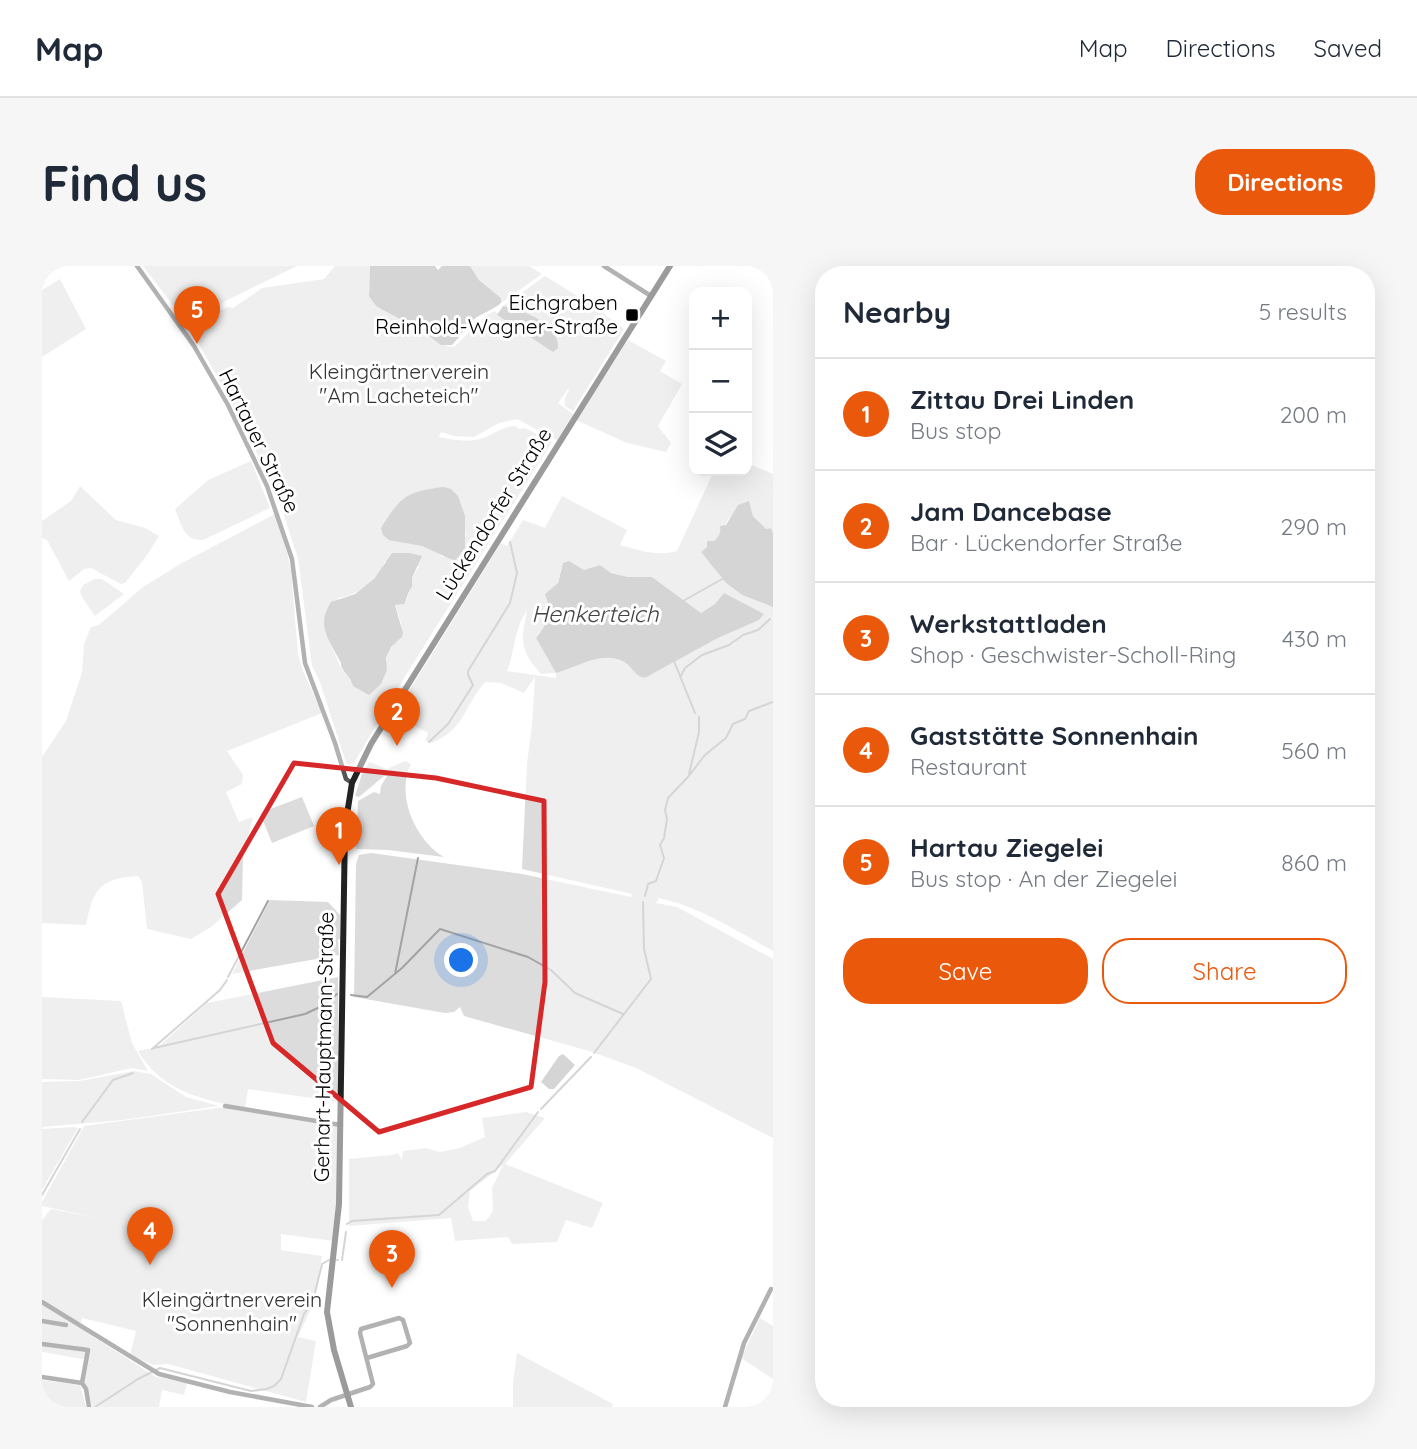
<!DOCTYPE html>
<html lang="en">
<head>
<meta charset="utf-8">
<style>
  body { margin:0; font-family:Quicksand,sans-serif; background:#f6f6f7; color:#1f2937 }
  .controls { position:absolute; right:21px; top:21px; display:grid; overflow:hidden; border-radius:14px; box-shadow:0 7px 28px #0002 }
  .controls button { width:63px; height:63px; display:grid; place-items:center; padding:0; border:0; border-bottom:2px solid #e0e1e3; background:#fff; color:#1f2937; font:35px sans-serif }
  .you { position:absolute; left:420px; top:695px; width:24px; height:24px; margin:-18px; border:5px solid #fff; border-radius:50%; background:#1a73e8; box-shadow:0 0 0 10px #1a73e833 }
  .badge { display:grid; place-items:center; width:46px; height:46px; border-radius:50%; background:#ea580c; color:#fff; font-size:23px; font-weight:700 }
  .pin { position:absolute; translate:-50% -58px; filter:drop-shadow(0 2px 4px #0008) }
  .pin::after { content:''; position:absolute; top:37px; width:24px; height:21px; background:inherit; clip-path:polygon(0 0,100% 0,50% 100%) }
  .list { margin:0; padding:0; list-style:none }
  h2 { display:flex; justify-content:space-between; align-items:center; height:91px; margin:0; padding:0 28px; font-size:30px }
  h2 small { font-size:23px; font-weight:400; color:#747a83 }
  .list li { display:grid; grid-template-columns:46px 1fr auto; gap:21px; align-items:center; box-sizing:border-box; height:112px; padding:0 28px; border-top:2px solid #e0e1e3 }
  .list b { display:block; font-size:26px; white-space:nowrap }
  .list p { margin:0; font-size:23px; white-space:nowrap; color:#747a83 }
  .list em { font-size:23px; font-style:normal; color:#747a83 }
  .actions { display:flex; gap:14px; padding:21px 28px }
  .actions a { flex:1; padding:16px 0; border:2px solid #ea580c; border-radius:28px; text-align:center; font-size:24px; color:#ea580c }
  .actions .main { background:#ea580c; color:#fff }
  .icon { flex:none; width:38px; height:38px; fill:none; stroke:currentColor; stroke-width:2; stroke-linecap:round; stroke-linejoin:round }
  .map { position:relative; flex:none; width:731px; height:1141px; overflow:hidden; border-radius:28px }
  header { display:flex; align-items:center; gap:42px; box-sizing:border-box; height:98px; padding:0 35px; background:#fff; border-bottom:2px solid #e0e1e3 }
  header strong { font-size:33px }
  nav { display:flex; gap:38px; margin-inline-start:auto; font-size:24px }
  .intro { display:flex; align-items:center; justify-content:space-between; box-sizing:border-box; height:168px; padding:0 42px }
  h1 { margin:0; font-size:49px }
  .button { padding:18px 32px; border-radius:28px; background:#ea580c; color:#fff; font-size:24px; font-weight:700 }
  main { display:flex; gap:42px; padding:0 42px }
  aside { flex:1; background:#fff; border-radius:28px; box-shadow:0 7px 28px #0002 }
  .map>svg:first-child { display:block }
  .green { fill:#dcdcdc; fill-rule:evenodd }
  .water { fill:#a3a3a3 }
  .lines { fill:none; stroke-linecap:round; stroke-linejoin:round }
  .stream { stroke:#a3a3a3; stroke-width:2 }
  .street { stroke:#555; stroke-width:4.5 }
  .secondary { stroke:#222; stroke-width:6 }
  .marked { fill:none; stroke:#d62828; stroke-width:5; stroke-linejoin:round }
  .poi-dot { fill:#000; stroke:#fff; stroke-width:2.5 }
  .labels { text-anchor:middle; stroke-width:6; stroke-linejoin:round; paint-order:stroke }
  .poi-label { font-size:21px; fill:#000; stroke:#fff; text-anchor:end }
  .park-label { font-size:21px; fill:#333; stroke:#fff }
  .street-label { font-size:21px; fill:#000; stroke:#fff }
  .water-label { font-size:23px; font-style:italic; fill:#444; stroke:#fff }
</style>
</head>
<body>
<header>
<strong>Map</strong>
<nav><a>Map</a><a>Directions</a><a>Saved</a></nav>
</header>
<div class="intro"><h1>Find us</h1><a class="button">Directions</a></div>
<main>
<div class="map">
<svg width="731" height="1141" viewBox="0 0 731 1141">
  <rect width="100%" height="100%" fill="#fff"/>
  <path class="green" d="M101,0H255L185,34L167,45L148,62Z
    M293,0H328L327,30C347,48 358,54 382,67C393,73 398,80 412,81L444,50L452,45L511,85L514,71C498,53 484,45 461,40L503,10L550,39L582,63L531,145L523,140V132L527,124L526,123L516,137L532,149L516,175L475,153L457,157L432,171L412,170L399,166L397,171C412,174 426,177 442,172C453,167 460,161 473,160L477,163L483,162L510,176L354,425L312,497L307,499L304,497L278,416L270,400L256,292L238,238L199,153L154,73L172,48L186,41L191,42L220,22L282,13ZM393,222L421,259L424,270L401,291C388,278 364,275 347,273L339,262C353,235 364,230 393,222ZM343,295L377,300L370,312V321L367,325L365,334L353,339L359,356V371C353,377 347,382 345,391C342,406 345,413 331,423L311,420C307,409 303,409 299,402C294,390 288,378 283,366L296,332C316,329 337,314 343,295Z
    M428,0H487L500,8L459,37V32L437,14Z
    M18,13L44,63L0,91V24Z
    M586,74L624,95L618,105L640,118L616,160L629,177L624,186L585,177L534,154Z
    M209,195L228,242L161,274C142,275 139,258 133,243L166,214Z
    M705,197L731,208V267L729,262L724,263L711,250L707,236L687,252L677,270L659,286L684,317L700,329L731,341V685C695,665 658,641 617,632L614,637L635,641L731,693V872L594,802L547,785L422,750L418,741L412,746L403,747L312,731L314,598L317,589L329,587L480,608L589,631L590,628L480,603L485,497L490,460L493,411L482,427L459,417L443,416C421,441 424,462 390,477L383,475L386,467L354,450V446L459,277L465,280L481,254L503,262L520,230L585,264L578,279C597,284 615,291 635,285L672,205H705ZM521,297L542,304L558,299L569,307L586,311H610L659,347L673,338L712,344L722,348L717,354L676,372L603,412C592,410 591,401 582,396C561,384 536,401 514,407L494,372L503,361ZM485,345C479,374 477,384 499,408L514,407V412L465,405C473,386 472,362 485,345Z
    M38,220L74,254L103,262L117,270L103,292L83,317L79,318L49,302L42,303L27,315L5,274L0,272V255L29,235Z
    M233,248L242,274L249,304L256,388L260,403L280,447L185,485L201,509L200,518L184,526L197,556L211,551L201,592L200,634L169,661L149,673L105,663L100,616L96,610C57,612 51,624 44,659L0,657V491L24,455L40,407L42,378L49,361L57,359L101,321L140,297Z
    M53,313H60L82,328L53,350L40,331L38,325L41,319Z
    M363,495L369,498C353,529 374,575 402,591L346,584L314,583L316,535L332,526L338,528L339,520L345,510H342L317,531L313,530L320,508L327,496L345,503Z
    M260,531L272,560L230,577L218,547Z
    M228,634L286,636L298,649V673L296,674L297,689L190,708Z
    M296,711L297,836L206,823L203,842C161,834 119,825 96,785L116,781L165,737Z
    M0,731L79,735L90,777L106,805L90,802L37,814L0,813Z
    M92,805L109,808L144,831L177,840L81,854L0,861V816L37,815Z
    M183,841L297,861L296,938L291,975L239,968V984L280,990L272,1036L256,1071L274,1075L264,1136L126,1098L111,1099L88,1089L94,1065L40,1052L38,1059L0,1034V954L9,943L57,952L0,940V936L42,860Z
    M484,846L503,852L463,898L561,937L550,962L524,954L515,976L470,978L466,971L413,975L409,952L307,960V893L350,889L356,887L360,895L361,885L384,882L398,886L418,882L443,871L440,852ZM461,899L450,922L451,945L444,955H431L426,941L428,925Z
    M32,861L36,862L0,924V863Z
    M0,1038L114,1111L145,1117L142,1129L120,1124L117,1141H50L42,1115L46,1094L0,1086Z
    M718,1052L731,1060V1113L699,1092Z
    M475,1087L571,1138V1139L570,1141H471V1117Z
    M0,1114L38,1119L44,1141H0Z"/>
  <path class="water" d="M328,0H393L396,4L400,0H428L437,14L459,32V37C450,45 438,47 429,56C422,63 417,72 410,79H399L383,67L334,40L327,30Z
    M461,40C480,44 518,57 516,82L511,86L455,49Z
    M402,221L409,223L416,230L423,250V282L413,295L380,280L347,274L341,269L339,262C357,231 366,225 402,221Z
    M707,235L711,250L724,263L729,262L731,267V341L700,329L684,317L659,286L665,281V275H672C677,270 679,267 678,260L684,259L696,239Z
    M350,287H367L380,290L370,312V321C365,326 366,332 362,338L353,339L361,367L360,371L349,381L344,392L345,404L339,418L327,429L311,420C307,408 304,410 300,402C299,401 299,398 299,397C288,375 273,361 289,336L313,328L332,313Z
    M527,295L542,304L558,299L569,307L586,311H610L659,347L673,338L682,327L722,348L717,354L676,372L603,412C592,410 591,401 582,396C561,384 536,401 514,407L494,372C506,358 510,344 503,328L516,317L521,297Z
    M521,788L533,799L512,823H507L499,816L517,790Z"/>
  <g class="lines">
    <path class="stream" d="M641,335L682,312
      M632,395L653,447
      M639,410L643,402L660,389L687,379L701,369L716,364L728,353
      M387,476L406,458L431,419L426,409V405L468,337L475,307L468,276
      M647,508L657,466V451
      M603,630L606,618L614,615L622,592L618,579L622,572L625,553L623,544L626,532L646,511L663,489L684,472L691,458L703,453L707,445L731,436
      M353,708L376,592
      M186,711L226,635
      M309,729L325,731L360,702L398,663L486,691L509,704L533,727L581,748
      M112,782L263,748L280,740L295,728
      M110,783L178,724L185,714
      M552,787L609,713L602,683L601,636
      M499,843L549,791
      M40,856L71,814L91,807
      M0,929L38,863
      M305,958L310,955L397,949L445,908L453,905L496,846
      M295,994H296
      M300,994L304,966
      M53,1141L96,1113L118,1102L209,1125L225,1123L232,1120L239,1113L262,1048L271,1035L280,998L287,994"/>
    <path class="street" d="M95,0L152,80L186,139L225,220L250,293L263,397L293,477L304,513L310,517
      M562,0L609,30
      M183,840L299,859
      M0,1036L117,1108L188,1126L270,1141
      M0,1055L24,1059
      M0,1078L46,1084L40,1117
      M0,1111L40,1117L44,1123L47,1141
      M278,1141L289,1134L328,1121L331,1118L318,1067L319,1063L357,1052L361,1054L368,1077L365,1080L325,1092
      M683,1141L702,1077L729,1023"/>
    <path class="secondary" d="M309,1141L292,1084L285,1046L297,938L303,561L310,517L329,478L628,0"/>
  </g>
  <path d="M0 0H731V1141H0ZM252,497L394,512L502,535L503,716L489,821L337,866L231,777L176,628Z" fill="#fff" fill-opacity=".55" fill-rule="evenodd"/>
  <path class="marked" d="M252,497L394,512L502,535L503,716L489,821L337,866L231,777L176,628Z"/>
  <rect class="poi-dot" x="583" y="42" width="14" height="14" rx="3.5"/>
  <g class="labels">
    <g class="poi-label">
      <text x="576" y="44">Eichgraben<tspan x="576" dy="24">Reinhold-Wagner-Straße</tspan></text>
    </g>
    <g class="park-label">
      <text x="357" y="113">Kleingärtnerverein<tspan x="357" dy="24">"Am Lacheteich"</tspan></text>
      <text x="190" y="1041">Kleingärtnerverein<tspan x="190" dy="24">"Sonnenhain"</tspan></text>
    </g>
    <g class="street-label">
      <text transform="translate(217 175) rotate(64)" y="7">Hartauer Straße</text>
      <text transform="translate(452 248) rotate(-58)" y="7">Lückendorfer Straße</text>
      <text transform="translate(282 781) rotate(-89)" y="7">Gerhart-Hauptmann-Straße</text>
    </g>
    <g class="water-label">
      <text x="553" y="356">Henkerteich</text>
    </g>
  </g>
</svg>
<div class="controls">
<button>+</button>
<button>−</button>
<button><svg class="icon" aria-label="layers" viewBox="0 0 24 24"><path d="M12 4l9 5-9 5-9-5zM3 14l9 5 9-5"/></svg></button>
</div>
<div class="you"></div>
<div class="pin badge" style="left:297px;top:599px">1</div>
<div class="pin badge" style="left:355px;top:480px">2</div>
<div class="pin badge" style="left:350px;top:1022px">3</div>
<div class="pin badge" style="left:108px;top:999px">4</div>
<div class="pin badge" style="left:155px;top:78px">5</div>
</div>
<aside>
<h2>Nearby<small>5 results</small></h2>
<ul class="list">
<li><span class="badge">1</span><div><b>Zittau Drei Linden</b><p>Bus stop</p></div><em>200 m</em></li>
<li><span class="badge">2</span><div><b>Jam Dancebase</b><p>Bar · Lückendorfer Straße</p></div><em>290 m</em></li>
<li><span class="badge">3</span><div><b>Werkstattladen</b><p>Shop · Geschwister-Scholl-Ring</p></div><em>430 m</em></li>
<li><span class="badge">4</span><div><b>Gaststätte Sonnenhain</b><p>Restaurant</p></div><em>560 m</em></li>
<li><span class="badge">5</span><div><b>Hartau Ziegelei</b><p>Bus stop · An der Ziegelei</p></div><em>860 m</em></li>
</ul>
<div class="actions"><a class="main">Save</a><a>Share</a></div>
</aside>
</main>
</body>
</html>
